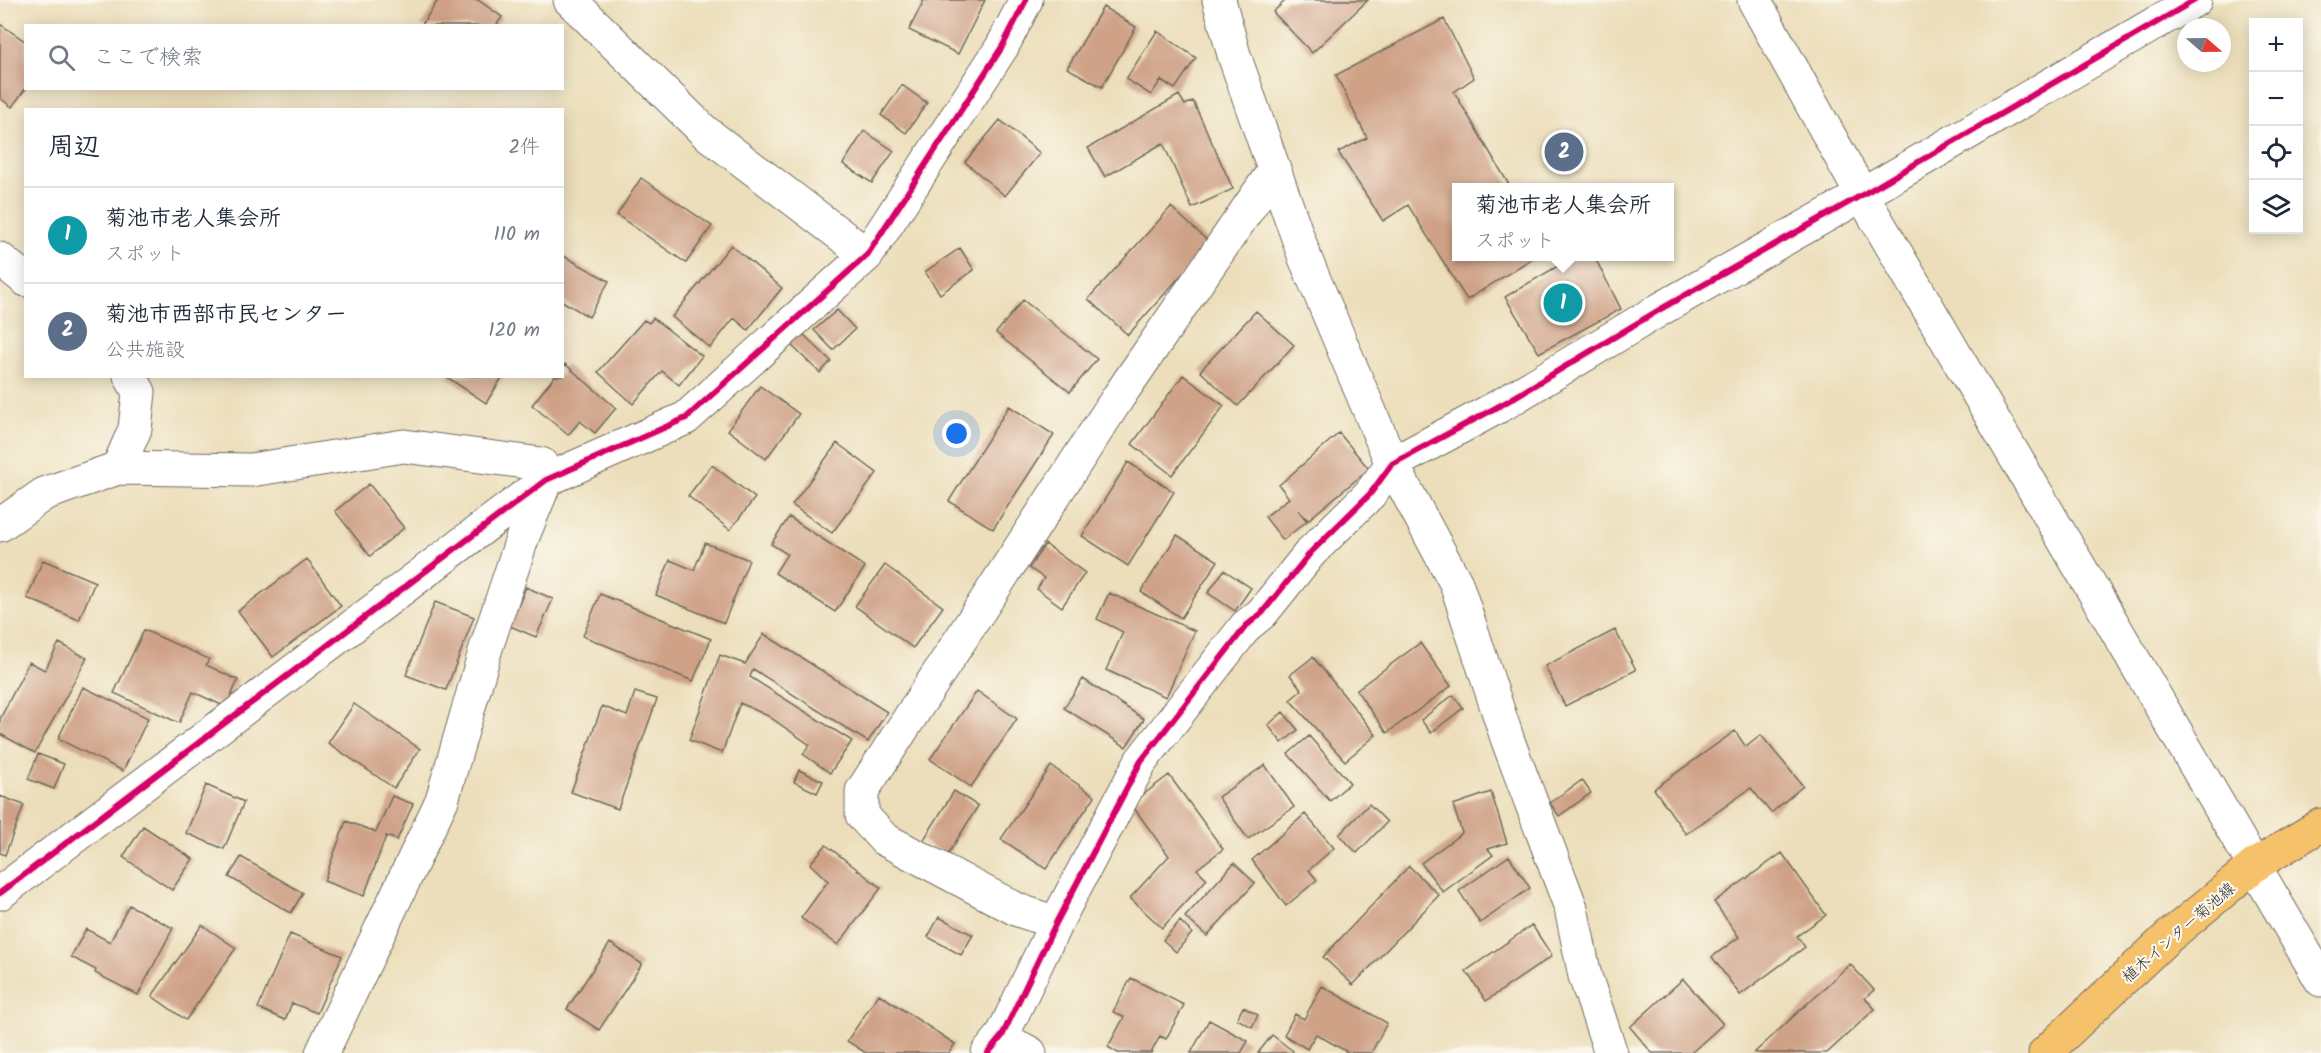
<!DOCTYPE html>
<html lang="ja">
<head>
<meta charset="utf-8">
<style>
  body { margin:0; font-family:Kalam,"Klee One",sans-serif; background:#f2f2f3; color:#1f2937 }
  .controls { position:absolute; right:18px; top:18px; display:grid; overflow:hidden; border-radius:0px; box-shadow:0 3px 15px #0003 }
  .controls button { width:54px; height:54px; display:grid; place-items:center; padding:0; border:0; border-bottom:2px solid #e0e1e3; background:#fff; color:#1f2937; font:30px sans-serif }
  .compass { position:absolute; left:2177px; top:18px; width:54px; height:54px; border-radius:50%; background:#fff; box-shadow:0 3px 15px #0003; rotate:110deg }
  .you { position:absolute; left:957px; top:434px; width:21px; height:21px; margin:-15px; border:4px solid #fff; border-radius:50%; background:#1a73e8; box-shadow:0 0 0 9px #1a73e833 }
  .badge { display:grid; place-items:center; width:39px; height:39px; border-radius:50%; background:#b5179e; color:#fff; font-size:20px; font-weight:700 }
  .pin { position:absolute; translate:-50% -50%; border:3px solid #fff; box-shadow:0 2px 6px #0006 }
  .popup { position:absolute; left:1452px; top:183px; width:222px; height:78px; box-sizing:border-box; display:grid; place-content:center; border-radius:0px; background:#fff; filter:drop-shadow(0 2px 4px #0005); font-size:20px; white-space:nowrap; color:#747a83 }
  .popup b { font-size:22px; color:#1f2937 }
  .popup::after { content:''; position:absolute; left:50%; top:100%; margin-left:-12px; border:12px solid transparent; border-top-color:#fff }
  .list { margin:0; padding:0; list-style:none }
  h2 { display:flex; justify-content:space-between; align-items:center; height:78px; margin:0; padding:0 24px; font-size:26px }
  h2 small { font-size:20px; font-weight:400; color:#747a83 }
  .list li { display:grid; grid-template-columns:39px 1fr auto; gap:18px; align-items:center; box-sizing:border-box; height:96px; padding:0 24px; border-top:2px solid #e0e1e3 }
  .list b { display:block; font-size:22px; white-space:nowrap }
  .list p { margin:0; font-size:20px; white-space:nowrap; color:#747a83 }
  .list em { font-size:20px; font-style:normal; color:#747a83 }
  .icon { flex:none; width:33px; height:33px; fill:none; stroke:currentColor; stroke-width:2; stroke-linecap:round; stroke-linejoin:round }
  .map { position:relative; flex:none; width:2321px; height:1053px; overflow:hidden }
  .search { position:absolute; background:#fff; box-shadow:0 3px 15px #0003; left:24px; top:24px; width:540px; height:66px; display:flex; align-items:center; gap:15px; box-sizing:border-box; padding:0 21px; border-radius:0px; color:#747a83; font-size:22px }
  .panel { position:absolute; background:#fff; box-shadow:0 3px 15px #0003; left:24px; top:108px; width:540px; height:270px; border-radius:0px }
  .map>svg:first-child { display:block }
  .building { fill:#cfa287 }
  .lines { fill:none; stroke-linecap:round; stroke-linejoin:round }
  .minor-casing { stroke:#6f6a5d; stroke-width:35 }
  .primary-casing { stroke:#6f6a5d; stroke-width:35 }
  .minor { stroke:#fff; stroke-width:33 }
  .primary { stroke:#f5c16b; stroke-width:33 }
  .cycleway-casing { stroke:#fbf7ec; stroke-width:10 }
  .cycleway { stroke:#d6006c; stroke-width:6 }
  .labels { text-anchor:middle; stroke-width:4.5; stroke-linejoin:round; paint-order:stroke }
  .street-label { font-size:16px; fill:#2b2b2b; stroke:#fbf7ec }
</style>
</head>
<body>
<div class="map">
<svg width="2321" height="1053" viewBox="0 0 2321 1053">
  <rect width="100%" height="100%" fill="#fbf7ec"/>
  <filter id="ink" filterUnits="userSpaceOnUse"><feTurbulence type="fractalNoise" baseFrequency=".0167" numOctaves="2"/><feDisplacementMap in="SourceGraphic" scale="12" xChannelSelector="R" yChannelSelector="G"/><feConvolveMatrix kernelMatrix="1 2 1 2 8 2 1 2 1" color-interpolation-filters="sRGB"/></filter>
  <filter id="wash" filterUnits="userSpaceOnUse"><feTurbulence type="fractalNoise" baseFrequency=".008" numOctaves="4" result="noise"/><feDisplacementMap in="SourceGraphic" scale="24" xChannelSelector="R" yChannelSelector="G"/><feGaussianBlur stdDeviation="1.35" result="paint"/><feColorMatrix in="noise" values="0 0 0 0 0 0 0 0 0 0 0 0 0 0 0 0 0 1.4 0 .05"/><feComposite in="paint" operator="in"/></filter>
  <g filter="url(#wash)">
    <rect width="100%" height="100%" fill="#ecdeba"/>
    <g id="blocks">
      <path class="building" d="M438,0H478L502,17L496,26H421Z
        M924,0H985L958,54L909,30Z
        M1286,0H1368L1312,53L1273,12Z
        M1103,7L1136,27L1102,87L1067,68Z
        M1444,19L1474,78L1454,92L1511,188H1456V256H1536L1467,300L1408,205L1383,221L1338,152L1367,138L1336,75Z
        M0,24L26,42V88L12,107L0,98Z
        M1157,31L1196,58L1175,89L1161,80L1151,95L1126,79Z
        M902,85L927,103L906,133L881,115Z
        M1179,95L1185,105L1193,101L1233,189L1192,208L1163,143L1105,177L1088,148Z
        M1000,120L1040,153L1005,196L965,162Z
        M864,131L894,151L872,183L843,164Z
        M641,178L712,226L686,263L617,215Z
        M1171,207L1210,243L1128,335L1088,299Z
        M731,245L782,288L748,330L734,318L710,348L672,317Z
        M960,248L974,270L940,294L925,272Z
        M562,255L609,281L589,317L562,301Z
        M1575,256H1594L1621,309L1539,353L1505,297Z
        M1023,300L1097,359L1070,392L996,333Z
        M837,310L855,329L833,350L814,330Z
        M1256,311L1294,345L1238,406L1200,371Z
        M653,318L702,356L679,385L662,371L633,404L598,372L644,320L649,323Z
        M800,331L831,361L820,373L789,343Z
        M565,364L616,408L595,433L580,421L568,435L532,405L555,376H562V368Z
        M1183,375L1224,406L1172,475L1132,444Z
        M445,376H503L486,403Z
        M760,386L799,414L766,459L728,430Z
        M1009,406L1054,435L993,529L949,501Z
        M1339,433L1369,469L1308,520L1298,510L1307,521L1283,540L1265,517L1289,498L1279,485Z
        M837,443L877,473L832,533L792,505Z
        M1128,462L1174,492L1128,566L1082,536Z
        M712,465L755,498L730,530L688,496Z
        M369,484L404,528L370,556L335,511Z
        M789,517L865,567L835,612L775,573L787,554L771,544Z
        M1177,535L1218,561L1181,618L1141,592Z
        M705,543L749,560L724,623L656,595L670,560L694,570Z
        M1045,544L1085,573L1062,607L1037,589L1044,578L1029,568Z
        M307,559L341,606L273,657L238,611Z
        M43,560L95,582L79,620L27,598Z
        M885,565L943,607L913,648L855,606Z
        M1224,570L1251,588L1235,611L1208,593Z
        M526,587L553,599L536,637L510,626Z
        M1109,593L1195,631L1166,697L1106,670L1123,632L1097,619Z
        M600,594L711,639L693,681L583,636Z
        M435,602L474,617L446,690L406,675Z
        M144,630L209,659L206,665L238,680L226,707L193,692L179,723L114,693Z
        M1615,630L1636,670L1565,706L1545,666Z
        M764,634L887,712L868,742L753,669L750,677L852,741L830,773L803,754L810,745L768,716L740,703L722,753L689,740L720,655L745,664Z
        M59,643L87,658L35,753L0,734V719L29,662L45,670Z
        M1420,643L1451,686L1387,733L1356,690Z
        M1313,657L1376,735L1345,761L1290,700L1302,690L1290,675Z
        M1083,679L1144,719L1126,747L1064,708Z
        M83,687L148,718L123,771L58,739Z
        M977,691L1017,719L971,787L930,759Z
        M635,692L657,699L618,809L571,792L602,706L627,716Z
        M1453,695L1463,708L1431,733L1421,720Z
        M354,704L420,749L394,788L328,743Z
        M1283,712L1298,730L1282,743L1268,725Z
        M1735,731L1746,747L1761,735L1803,786L1771,813L1751,788L1686,834L1654,789Z
        M1309,736L1350,783L1330,801L1288,754Z
        M38,754L64,764L54,789L28,779Z
        M1265,765L1294,807L1248,839L1218,797Z
        M1051,766L1095,796L1046,869L1001,839Z
        M799,770L823,781L817,793L794,782Z
        M1169,775L1223,849L1197,869L1207,879L1162,928L1130,898L1169,856L1131,804Z
        M1582,780L1591,793L1559,816L1550,803Z
        M206,785L244,802L224,849L186,833Z
        M954,791L978,806L947,856L923,841Z
        M1491,792L1507,843L1488,849L1493,855L1443,892L1421,863L1462,833L1453,805Z
        M0,796L24,805L5,855L0,853Z
        M392,796L413,804L397,840L386,836L364,896L324,881L346,821L376,832Z
        M1369,804L1387,822L1357,853L1339,835Z
        M1305,814L1334,848L1309,870L1317,880L1286,906L1252,860Z
        M143,826L193,859L172,890L123,857Z
        M826,845L881,888L838,945L801,918L828,881L810,864Z
        M1782,853L1826,915L1797,936L1805,947L1740,995L1712,957L1739,937L1714,902Z
        M1509,856L1530,888L1480,923L1459,891Z
        M241,857L303,893L291,913L229,877Z
        M1234,863L1255,883L1207,936L1185,917Z
        M1409,866L1439,895L1353,985L1323,957Z
        M129,905L173,928L138,995L95,973L96,970L71,957L86,929L110,942Z
        M939,917L973,935L961,955L928,937Z
        M1180,921L1192,933L1176,952L1163,940Z
        M202,925L236,948L186,1020L152,996Z
        M1532,925L1552,956L1486,1001L1466,971Z
        M290,934L342,956L317,1013L292,1003L285,1020L258,1008Z
        M610,943L642,964L599,1030L567,1009Z
        M1850,964L1874,990L1865,998L1875,1009L1827,1053H1754Z
        M1131,978L1184,1005L1166,1039L1160,1036L1151,1053H1118L1108,1047L1124,1017L1113,1012Z
        M1683,979L1723,1024L1691,1053H1652L1630,1027Z
        M1322,986L1387,1023L1371,1053H1349L1316,1034L1307,1049L1284,1035L1295,1014L1304,1019Z
        M879,994L955,1044L949,1053H866L847,1041Z
        M1243,1007L1258,1015L1252,1027L1237,1019Z
        M1209,1020L1248,1041L1241,1053H1191Z
        M1272,1035L1293,1051L1291,1053H1258Z"/>
    </g>
  </g>
  <g filter="url(#ink)">
    <use href="#blocks" fill-opacity="0" stroke="#6f6a5d" stroke-width="1.5"/>
    <g class="lines">
      <defs>
        <path id="minor" d="M570,0L705,132L867,255
          M1219,0L1234,55L1305,258L1392,464L1456,583L1508,741L1571,908L1585,976L1611,1053
          M1754,0L1862,195L2321,980
          M0,259L26,280
          M118,468L251,470L404,446L541,464L546,480L523,536L486,648L442,800L322,1053
          M0,525L44,494L118,468L135,429L139,392L130,376
          M0,893L546,480L686,418L867,255L1002,47L1026,0
          M1056,923L1018,910L884,839L862,815V791L1119,396L1273,172
          M1002,1036L1008,1042L1030,1053
          M988,1053L1002,1036L1056,923L1141,761L1246,626L1262,613L1311,552L1370,494L1392,464L1503,404L1659,310L1862,195L2195,0"/>
        <path id="primary" d="M2045,1053L2167,938L2255,865L2321,825"/>
      </defs>
      <use href="#minor" class="minor-casing"/>
      <use href="#primary" class="primary-casing"/>
      <use href="#minor" class="minor"/>
      <use href="#primary" class="primary"/>
      <defs>
        <path id="cycleway" d="M0,893L546,480L686,418L867,255L1002,47L1026,0
          M988,1053L1002,1036L1056,923L1141,761L1246,626L1262,613L1311,552L1370,494L1392,464L1503,404L1659,310L1862,195L2195,0"/>
      </defs>
      <use href="#cycleway" class="cycleway-casing"/>
      <use href="#cycleway" class="cycleway"/>
    </g>
  </g>
  <g class="labels">
    <g class="street-label">
      <text transform="translate(2178 932) rotate(-41)" y="6">植木インター菊池線</text>
    </g>
  </g>
</svg>
<div class="controls">
<button>+</button>
<button>−</button>
<button><svg class="icon" aria-label="locate" viewBox="0 0 24 24"><circle cx="12" cy="12" r="6"/><path d="M12 2v4M12 18v4M2 12h4M18 12h4"/></svg></button>
<button><svg class="icon" aria-label="layers" viewBox="0 0 24 24"><path d="M12 4l9 5-9 5-9-5zM3 14l9 5 9-5"/></svg></button>
</div>
<svg class="compass" viewBox="-18 -18 36 36"><path d="M0-13l5 13h-10z" fill="#e53935"/><path d="M0 13l5-13h-10z" fill="#747a83"/></svg>
<div class="you"></div>
<div class="pin badge" style="left:1563px;top:303px;background:#0f9aa8">1</div>
<div class="popup"><b>菊池市老人集会所</b>スポット</div>
<div class="pin badge" style="left:1564px;top:152px;background:#5c6f8a">2</div>
<div class="search"><svg class="icon" aria-label="search" viewBox="0 0 24 24"><circle cx="10" cy="10" r="6"/><path d="M15 15l6 6"/></svg>ここで検索</div>
<section class="panel">
<h2>周辺<small>2件</small></h2>
<ul class="list">
<li><span class="badge" style="background:#0f9aa8">1</span><div><b>菊池市老人集会所</b><p>スポット</p></div><em>110 m</em></li>
<li><span class="badge" style="background:#5c6f8a">2</span><div><b>菊池市西部市民センター</b><p>公共施設</p></div><em>120 m</em></li>
</ul>
</section>
</div>
</body>
</html>
